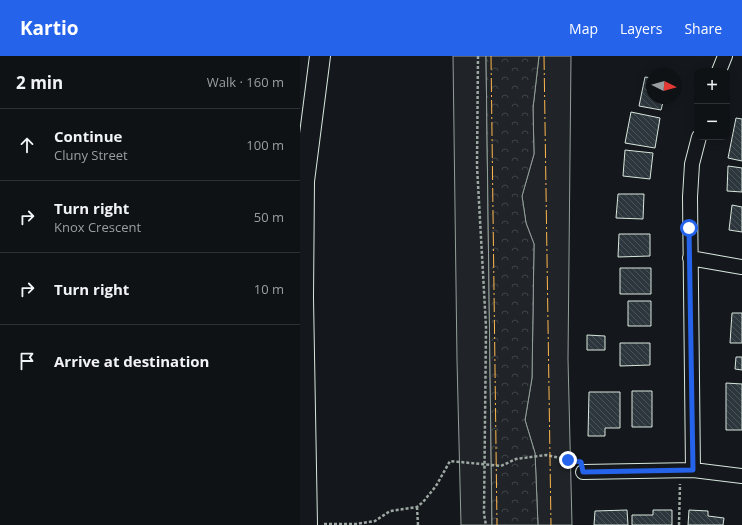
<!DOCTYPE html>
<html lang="en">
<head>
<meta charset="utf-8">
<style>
  body { margin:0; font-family:"Open Sans",sans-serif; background:#1d2022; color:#f1f3f6 }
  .controls { position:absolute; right:12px; top:12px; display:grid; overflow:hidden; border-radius:8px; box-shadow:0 2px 10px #0003 }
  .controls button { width:36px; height:36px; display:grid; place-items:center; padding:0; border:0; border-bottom:1px solid #2f3234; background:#0f1215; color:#f1f3f6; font:20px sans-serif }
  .compass { position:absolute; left:346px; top:12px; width:36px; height:36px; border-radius:50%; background:#0f1215; box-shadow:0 2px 10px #0003; rotate:95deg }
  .stop { position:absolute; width:12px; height:12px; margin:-9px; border:3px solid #2563eb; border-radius:50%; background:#fff }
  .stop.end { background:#2563eb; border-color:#fff; box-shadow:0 1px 4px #0008 }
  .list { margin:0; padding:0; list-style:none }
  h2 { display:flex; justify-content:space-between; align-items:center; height:52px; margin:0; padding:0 16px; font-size:17px }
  h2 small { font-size:13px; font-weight:400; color:#9b9ea0 }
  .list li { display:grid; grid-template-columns:26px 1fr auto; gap:12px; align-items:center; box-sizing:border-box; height:72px; padding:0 16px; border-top:1px solid #2f3234 }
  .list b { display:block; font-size:15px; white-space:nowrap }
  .list p { margin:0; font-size:13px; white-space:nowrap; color:#9b9ea0 }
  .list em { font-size:13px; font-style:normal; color:#9b9ea0 }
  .icon { flex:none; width:22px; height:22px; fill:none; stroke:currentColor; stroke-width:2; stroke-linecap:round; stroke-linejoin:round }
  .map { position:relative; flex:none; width:442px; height:469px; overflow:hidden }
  header { display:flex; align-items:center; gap:24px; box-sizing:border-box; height:56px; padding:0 20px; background:#2563eb; color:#fff }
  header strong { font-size:19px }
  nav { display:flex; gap:22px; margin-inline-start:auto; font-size:14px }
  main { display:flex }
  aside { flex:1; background:#0f1215 }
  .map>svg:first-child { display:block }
  .green { fill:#202428; stroke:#939e99 }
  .forest { fill:url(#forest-crowns); stroke:#939e99 }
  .building { fill:url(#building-back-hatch); stroke:#d8e6dc }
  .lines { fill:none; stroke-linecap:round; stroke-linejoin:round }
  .street-casing { stroke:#d8e6dc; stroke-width:16 }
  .secondary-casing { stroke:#d8e6dc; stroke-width:22 }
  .path { stroke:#9da8a2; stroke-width:2.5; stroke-dasharray:3 2; stroke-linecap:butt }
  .street { stroke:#14181c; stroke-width:14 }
  .secondary { stroke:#14181c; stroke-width:20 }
  .power { stroke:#ffb74d; stroke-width:1; stroke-dasharray:14 3 2 3; stroke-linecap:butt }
  .route { stroke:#2563eb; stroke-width:5 }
</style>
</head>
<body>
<header>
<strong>Kartio</strong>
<nav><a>Map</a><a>Layers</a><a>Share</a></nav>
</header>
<main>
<aside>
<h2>2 min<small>Walk · 160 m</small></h2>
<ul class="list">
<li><svg class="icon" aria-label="ahead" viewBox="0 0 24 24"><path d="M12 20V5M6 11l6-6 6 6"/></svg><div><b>Continue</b><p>Cluny Street</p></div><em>100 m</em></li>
<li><svg class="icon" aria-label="right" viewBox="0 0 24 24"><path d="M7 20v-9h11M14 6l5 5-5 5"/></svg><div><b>Turn right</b><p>Knox Crescent</p></div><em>50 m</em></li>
<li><svg class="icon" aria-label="right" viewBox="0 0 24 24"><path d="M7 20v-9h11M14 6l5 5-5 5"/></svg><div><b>Turn right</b></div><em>10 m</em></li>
<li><svg class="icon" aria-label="arrive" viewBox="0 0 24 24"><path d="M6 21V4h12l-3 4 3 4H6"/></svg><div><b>Arrive at destination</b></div></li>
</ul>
</aside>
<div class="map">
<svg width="442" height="469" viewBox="0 0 442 469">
  <defs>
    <pattern id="forest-crowns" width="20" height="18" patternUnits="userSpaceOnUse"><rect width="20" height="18" fill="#202428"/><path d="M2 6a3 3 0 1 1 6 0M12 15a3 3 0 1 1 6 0" fill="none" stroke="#404447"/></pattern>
    <pattern id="building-back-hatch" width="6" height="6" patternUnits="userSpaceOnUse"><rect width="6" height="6" fill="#2c363c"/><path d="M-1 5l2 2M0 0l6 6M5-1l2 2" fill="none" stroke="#4a5358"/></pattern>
  </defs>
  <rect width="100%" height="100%" fill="#14181c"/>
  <path class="green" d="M153,0H186L192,469H161L157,304Z
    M239,0H271L268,303L272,469H238L235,397L225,364L232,322L234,188L226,167L222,140L234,98L233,52Z"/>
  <path class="forest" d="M186,0H239L233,52L234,98L222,140L226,167L234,188L232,322L225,364L235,397L238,469H192Z"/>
  <path class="building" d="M345,21L352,22V42H364L361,54L339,50Z
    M331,56L360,62L355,92L325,87Z
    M436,62L442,63V105L428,102Z
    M325,94L353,97L350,123L323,120Z
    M428,110L442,112V136L427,135Z
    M318,138H344L343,163L316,162Z
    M432,149L442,151V176L429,174Z
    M319,178H350V200L318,201Z
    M320,212H351V238H320Z
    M328,245H351V270H328Z
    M432,257H442V287H430Z
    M287,279L305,280V294H287Z
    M320,287H350V309L320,310Z
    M436,301H442V314L435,313Z
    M426,327L442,328V374H426Z
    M332,335H352V371H332Z
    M289,336H320V372H305V380H288Z
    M327,454L328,469H294L295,455Z
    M353,454H372V469H332V459H353Z
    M389,454L408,455V460L424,462L423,469H388Z"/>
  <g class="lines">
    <defs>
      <path id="street" d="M419,15L425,0
        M390,202L442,211
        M393,414L390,141L392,108L399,81
        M283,416L393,414L442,420"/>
      <path id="secondary" d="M7,469L3,242L4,125L20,0"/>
    </defs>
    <use href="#street" class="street-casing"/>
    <use href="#secondary" class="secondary-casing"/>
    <path class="path" d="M178,0L177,110L186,271L184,458L186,469
      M117,451L118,469
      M24,468H56L75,465L90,455L117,451L123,446L136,430L150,405L201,410L216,403L246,399L275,405
      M379,469L380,428"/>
    <use href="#street" class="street"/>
    <use href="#secondary" class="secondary"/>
    <path class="power" d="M191,0L197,469
      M244,0L251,469"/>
  </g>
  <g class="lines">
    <path class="route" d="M268,404L281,406L283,416L393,414L389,172"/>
  </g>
</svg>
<div class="controls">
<button>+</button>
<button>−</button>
</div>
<svg class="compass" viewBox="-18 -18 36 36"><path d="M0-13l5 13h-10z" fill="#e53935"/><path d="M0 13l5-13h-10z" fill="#9b9ea0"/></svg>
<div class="stop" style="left:389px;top:172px"></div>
<div class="stop end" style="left:268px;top:404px"></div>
</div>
</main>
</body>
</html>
